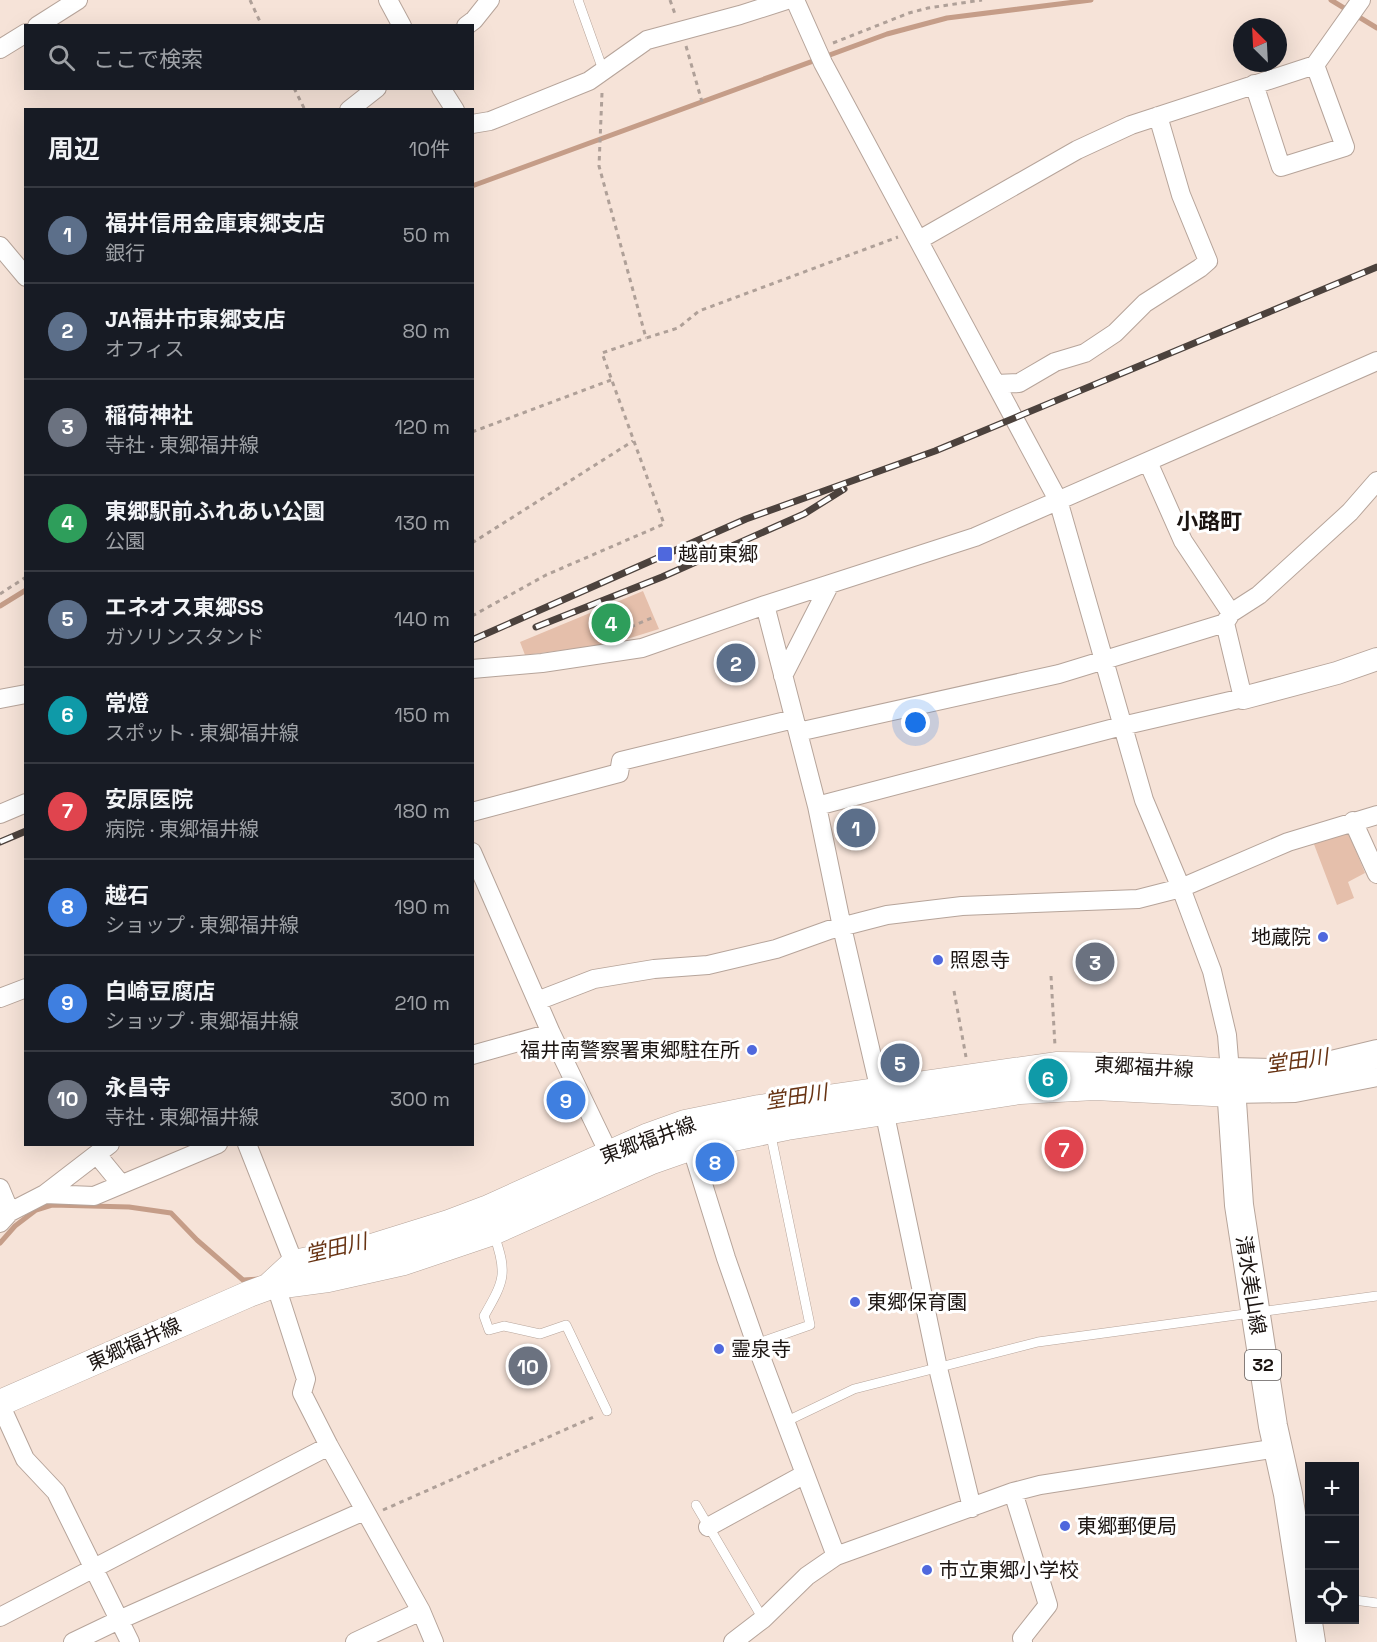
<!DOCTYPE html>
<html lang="ja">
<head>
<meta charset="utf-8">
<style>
  body { margin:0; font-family:"Space Grotesk","Noto Sans JP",sans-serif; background:#20242c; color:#f1f3f6 }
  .controls { position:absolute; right:18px; bottom:18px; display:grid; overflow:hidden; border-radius:0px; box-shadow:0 6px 24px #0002 }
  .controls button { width:54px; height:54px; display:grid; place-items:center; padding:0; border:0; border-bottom:2px solid #363941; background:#171b24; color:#f1f3f6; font:30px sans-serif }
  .compass { position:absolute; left:1233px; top:18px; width:54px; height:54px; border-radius:50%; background:#171b24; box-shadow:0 6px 24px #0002; rotate:336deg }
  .you { position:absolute; left:916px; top:723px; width:21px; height:21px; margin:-15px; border:4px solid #fff; border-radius:50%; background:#1a73e8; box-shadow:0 0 0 9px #1a73e833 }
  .badge { display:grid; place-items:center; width:39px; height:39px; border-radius:50%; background:#0b8043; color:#fff; font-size:20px; font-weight:700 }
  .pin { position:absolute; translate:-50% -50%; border:3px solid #fff; box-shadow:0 2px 6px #0006 }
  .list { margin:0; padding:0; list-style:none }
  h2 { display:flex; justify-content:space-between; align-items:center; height:78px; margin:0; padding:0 24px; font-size:26px }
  h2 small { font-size:20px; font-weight:400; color:#9ea1a6 }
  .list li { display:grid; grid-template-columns:39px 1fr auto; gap:18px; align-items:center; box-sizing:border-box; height:96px; padding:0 24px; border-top:2px solid #363941 }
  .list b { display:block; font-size:22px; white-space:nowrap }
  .list p { margin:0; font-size:20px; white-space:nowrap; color:#9ea1a6 }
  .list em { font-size:20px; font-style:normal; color:#9ea1a6 }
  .icon { flex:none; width:33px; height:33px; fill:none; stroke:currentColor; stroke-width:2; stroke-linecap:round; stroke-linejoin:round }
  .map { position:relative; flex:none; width:1377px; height:1642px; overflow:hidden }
  .search { position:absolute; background:#171b24; box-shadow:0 6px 24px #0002; left:24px; top:24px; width:450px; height:66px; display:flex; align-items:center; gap:15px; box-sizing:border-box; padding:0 21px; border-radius:0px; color:#9ea1a6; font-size:22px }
  .panel { position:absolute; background:#171b24; box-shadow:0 6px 24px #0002; left:24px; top:108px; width:450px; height:1038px; border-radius:0px }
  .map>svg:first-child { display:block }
  .green { fill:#e5bfab }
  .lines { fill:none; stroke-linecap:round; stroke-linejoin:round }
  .stream { stroke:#c59d88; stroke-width:5 }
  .service-casing { stroke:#b6a49a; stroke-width:10 }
  .minor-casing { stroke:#b6a49a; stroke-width:20 }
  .tertiary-casing { stroke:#b6a49a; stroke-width:24 }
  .secondary-casing { stroke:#b6a49a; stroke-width:27 }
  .primary-casing { stroke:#b6a49a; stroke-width:30 }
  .path { stroke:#afa098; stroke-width:3; stroke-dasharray:4.5 4.5; stroke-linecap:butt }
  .service { stroke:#fff; stroke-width:9 }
  .minor { stroke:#fff; stroke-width:18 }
  .tertiary { stroke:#fff; stroke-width:22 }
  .secondary { stroke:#fff; stroke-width:26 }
  .primary { stroke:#fff; stroke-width:28 }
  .rail-casing { stroke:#4c423d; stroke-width:7 }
  .rail { stroke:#fff; stroke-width:4.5; stroke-dasharray:14; stroke-linecap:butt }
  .poi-dot { fill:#4f68dd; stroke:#fff; stroke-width:2 }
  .labels { text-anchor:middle; stroke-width:6; stroke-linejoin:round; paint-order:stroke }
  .shield { fill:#fff; stroke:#605b59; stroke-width:1.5 }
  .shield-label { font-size:18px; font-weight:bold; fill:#1c1512 }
  .poi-label { font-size:20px; fill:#1c1512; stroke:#fff; text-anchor:start }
  .street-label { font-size:20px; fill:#1c1512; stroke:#fff }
  .water-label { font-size:21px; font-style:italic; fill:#683414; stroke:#fff }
  .quarter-label { font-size:22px; font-weight:bold; fill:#1c1512; stroke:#fff }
</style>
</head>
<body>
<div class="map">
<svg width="1377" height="1642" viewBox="0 0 1377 1642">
  <rect width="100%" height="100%" fill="#f6e3d8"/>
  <path class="green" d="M643,591L659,629L611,644L525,655L520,642Z
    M1346,827L1365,873L1348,882L1354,898L1337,905L1312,839Z"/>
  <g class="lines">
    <path class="stream" d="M1331,0L1377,28
      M472,186L887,34L947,18L1091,0
      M0,606L26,590
      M0,1243L15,1226L36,1210L52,1205L129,1207L171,1213L197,1240L243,1280L260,1279"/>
    <defs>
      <path id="service" d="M578,0L603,70
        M494,1235C508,1274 504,1281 484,1316L489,1330L504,1326L540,1334L566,1325L607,1411
        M756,1344L810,1325L770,1131
        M785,1422L854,1389L1038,1342L1377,1296
        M696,1505L763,1619
        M1354,1600L1377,1603"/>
      <path id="minor" d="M388,0L402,26
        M795,0L823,63L1058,500L1144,800L1181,888L1212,971L1227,1035L1230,1072
        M37,26L78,0
        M466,26L474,20L490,0
        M0,49L26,33
        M1254,84L1281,167L1345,147L1315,65
        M441,88L455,110
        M349,110L377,88
        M472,124L490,121L589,81L647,40L740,15L787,0
        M919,240L1077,150L1131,125L1315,65L1361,0
        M0,246L26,277
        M996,384L1019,383L1055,362L1085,353L1115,333L1145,303L1200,268L1208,261L1181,195L1158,116
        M1148,462L1183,541L1231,613
        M765,605L817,806L842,927L880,1091L938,1368L972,1508
        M472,669L542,663L642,648L765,605L975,537L1377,361
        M783,676L830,584
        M0,699L26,694
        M798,732L1059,674L1225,623L1231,613L1259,595L1350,512L1377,481
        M817,806L1122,726L1243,698L1225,623
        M472,812L619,773L621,761L794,719
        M0,814L26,803
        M1353,821L1377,874
        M472,852L551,1033L614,1164
        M0,998L26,988
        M537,1001L594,979L654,969L708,965L776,949L829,930L887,915L962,906L1138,899L1181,888L1288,842L1377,815
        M472,1055L551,1033
        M1232,1094L1295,1093L1377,1077
        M688,1136L726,1258L756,1344L836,1556
        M247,1144L294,1263
        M98,1156L121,1184
        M0,1188L10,1212
        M45,1194L110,1144
        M0,1223L10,1212L45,1194L94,1196L218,1144
        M276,1286L306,1379L302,1393L329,1446L421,1611L434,1642
        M0,1404L25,1459L56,1492L130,1642
        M1013,1492L1048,1605L1022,1638L1023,1642
        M708,1527L805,1474
        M0,1617L329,1446
        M73,1642L119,1620L364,1511
        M355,1642L421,1611
        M733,1642L763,1619L807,1576L836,1556L1013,1492L1040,1485L1278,1448"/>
      <path id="tertiary" d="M1243,698L1337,673L1377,659"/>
      <path id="secondary" d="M268,1287L294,1263L372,1247L449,1223L486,1209L646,1137L685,1123L759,1108L1056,1065L1139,1066L1230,1072
        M0,1403L249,1294L268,1287L328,1279L404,1262L493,1232L652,1161L692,1147L738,1137L787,1127L1020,1091L1095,1087L1232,1094"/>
      <path id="primary" d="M1311,1642L1288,1494L1273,1426L1239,1205L1230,1072L1275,1073L1323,1067L1377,1054"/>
    </defs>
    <use href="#service" class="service-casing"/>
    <use href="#minor" class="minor-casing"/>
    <use href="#tertiary" class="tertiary-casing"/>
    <use href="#secondary" class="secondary-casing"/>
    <use href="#primary" class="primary-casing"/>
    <path class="path" d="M250,0L262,26
      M670,0L675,14
      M833,43L909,13L928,8L982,0
      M686,46L702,102
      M294,88L305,110
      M602,93L599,166L646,338L678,328L699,311L898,237
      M472,432L611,380
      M472,543L633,441
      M0,594L26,577
      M472,616L546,575L664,524L602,353L646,338
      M614,634L654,617
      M1051,976L1055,1046
      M954,991L966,1057
      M383,1510L596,1416"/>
    <use href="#service" class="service"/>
    <use href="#minor" class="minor"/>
    <use href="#tertiary" class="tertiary"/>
    <use href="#secondary" class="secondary"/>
    <use href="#primary" class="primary"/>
    <defs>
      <path id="rail" d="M536,627L662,577L804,514L844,489
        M472,640L746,519L935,451L1377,267
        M0,842L26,831"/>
    </defs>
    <use href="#rail" class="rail-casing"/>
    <use href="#rail" class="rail"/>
  </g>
  <g class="poi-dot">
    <rect x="657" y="546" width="16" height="16" rx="3"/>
    <circle cx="1323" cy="937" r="6"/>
    <circle cx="938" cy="960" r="6"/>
    <circle cx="752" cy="1050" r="6"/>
    <circle cx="855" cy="1302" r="6"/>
    <circle cx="719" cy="1349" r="6"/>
    <circle cx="1065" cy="1526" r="6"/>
    <circle cx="927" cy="1570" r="6"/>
  </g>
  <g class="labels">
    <rect class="shield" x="1245" y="1350" width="36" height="30" rx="4.5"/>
    <g class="shield-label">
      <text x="1263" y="1371">32</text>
    </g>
    <g class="poi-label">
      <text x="678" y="561">越前東郷</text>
      <text x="1311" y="944" text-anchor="end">地蔵院</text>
      <text x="950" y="967">照恩寺</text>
      <text x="740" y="1057" text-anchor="end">福井南警察署東郷駐在所</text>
      <text x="867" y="1309">東郷保育園</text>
      <text x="731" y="1356">霊泉寺</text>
      <text x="1077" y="1533">東郷郵便局</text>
      <text x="939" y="1577">市立東郷小学校</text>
    </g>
    <g class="street-label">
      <text transform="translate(1144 1067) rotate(3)" y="7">東郷福井線</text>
      <text transform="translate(648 1140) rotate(-20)" y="7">東郷福井線</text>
      <text transform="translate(1251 1285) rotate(81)" y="7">清水美山線</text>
      <text transform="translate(134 1344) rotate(-24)" y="7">東郷福井線</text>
    </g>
    <g class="water-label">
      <text transform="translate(1297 1061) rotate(-8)" y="7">堂田川</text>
      <text transform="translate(796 1097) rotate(-9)" y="7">堂田川</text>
      <text transform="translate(336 1248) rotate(-13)" y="7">堂田川</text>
    </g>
    <g class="quarter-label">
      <text x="1209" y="529">小路町</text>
    </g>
  </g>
</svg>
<div class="controls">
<button>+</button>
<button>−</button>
<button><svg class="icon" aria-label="locate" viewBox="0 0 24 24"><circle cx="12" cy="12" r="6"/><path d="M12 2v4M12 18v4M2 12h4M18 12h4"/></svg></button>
</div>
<svg class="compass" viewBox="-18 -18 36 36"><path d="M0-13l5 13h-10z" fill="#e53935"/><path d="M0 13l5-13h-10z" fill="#9ea1a6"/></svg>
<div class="you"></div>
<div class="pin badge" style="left:856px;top:828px;background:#5c6f8a">1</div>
<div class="pin badge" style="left:736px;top:663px;background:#5c6f8a">2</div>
<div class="pin badge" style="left:1095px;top:962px;background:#6b7280">3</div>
<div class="pin badge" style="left:611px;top:623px;background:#2e9e5b">4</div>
<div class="pin badge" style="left:900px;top:1063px;background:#5c6f8a">5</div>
<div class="pin badge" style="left:1048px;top:1078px;background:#0f9aa8">6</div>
<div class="pin badge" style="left:1064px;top:1149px;background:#e0444e">7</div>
<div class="pin badge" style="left:715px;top:1162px;background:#3f7fe0">8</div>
<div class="pin badge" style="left:566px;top:1100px;background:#3f7fe0">9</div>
<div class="pin badge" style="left:528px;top:1366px;background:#6b7280">10</div>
<div class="search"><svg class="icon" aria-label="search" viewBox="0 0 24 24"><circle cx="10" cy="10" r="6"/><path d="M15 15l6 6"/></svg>ここで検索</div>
<section class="panel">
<h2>周辺<small>10件</small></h2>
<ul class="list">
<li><span class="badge" style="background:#5c6f8a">1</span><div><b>福井信用金庫東郷支店</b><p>銀行</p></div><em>50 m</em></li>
<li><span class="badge" style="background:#5c6f8a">2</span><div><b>JA福井市東郷支店</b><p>オフィス</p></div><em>80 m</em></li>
<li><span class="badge" style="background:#6b7280">3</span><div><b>稲荷神社</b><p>寺社 · 東郷福井線</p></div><em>120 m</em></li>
<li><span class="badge" style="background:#2e9e5b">4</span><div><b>東郷駅前ふれあい公園</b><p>公園</p></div><em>130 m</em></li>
<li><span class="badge" style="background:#5c6f8a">5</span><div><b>エネオス東郷SS</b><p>ガソリンスタンド</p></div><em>140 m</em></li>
<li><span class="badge" style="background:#0f9aa8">6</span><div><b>常燈</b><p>スポット · 東郷福井線</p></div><em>150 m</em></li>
<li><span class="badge" style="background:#e0444e">7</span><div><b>安原医院</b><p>病院 · 東郷福井線</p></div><em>180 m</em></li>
<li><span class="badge" style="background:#3f7fe0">8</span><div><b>越石</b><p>ショップ · 東郷福井線</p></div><em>190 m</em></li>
<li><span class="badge" style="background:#3f7fe0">9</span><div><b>白崎豆腐店</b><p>ショップ · 東郷福井線</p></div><em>210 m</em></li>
<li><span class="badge" style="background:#6b7280">10</span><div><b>永昌寺</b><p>寺社 · 東郷福井線</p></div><em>300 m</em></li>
</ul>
</section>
</div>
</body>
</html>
